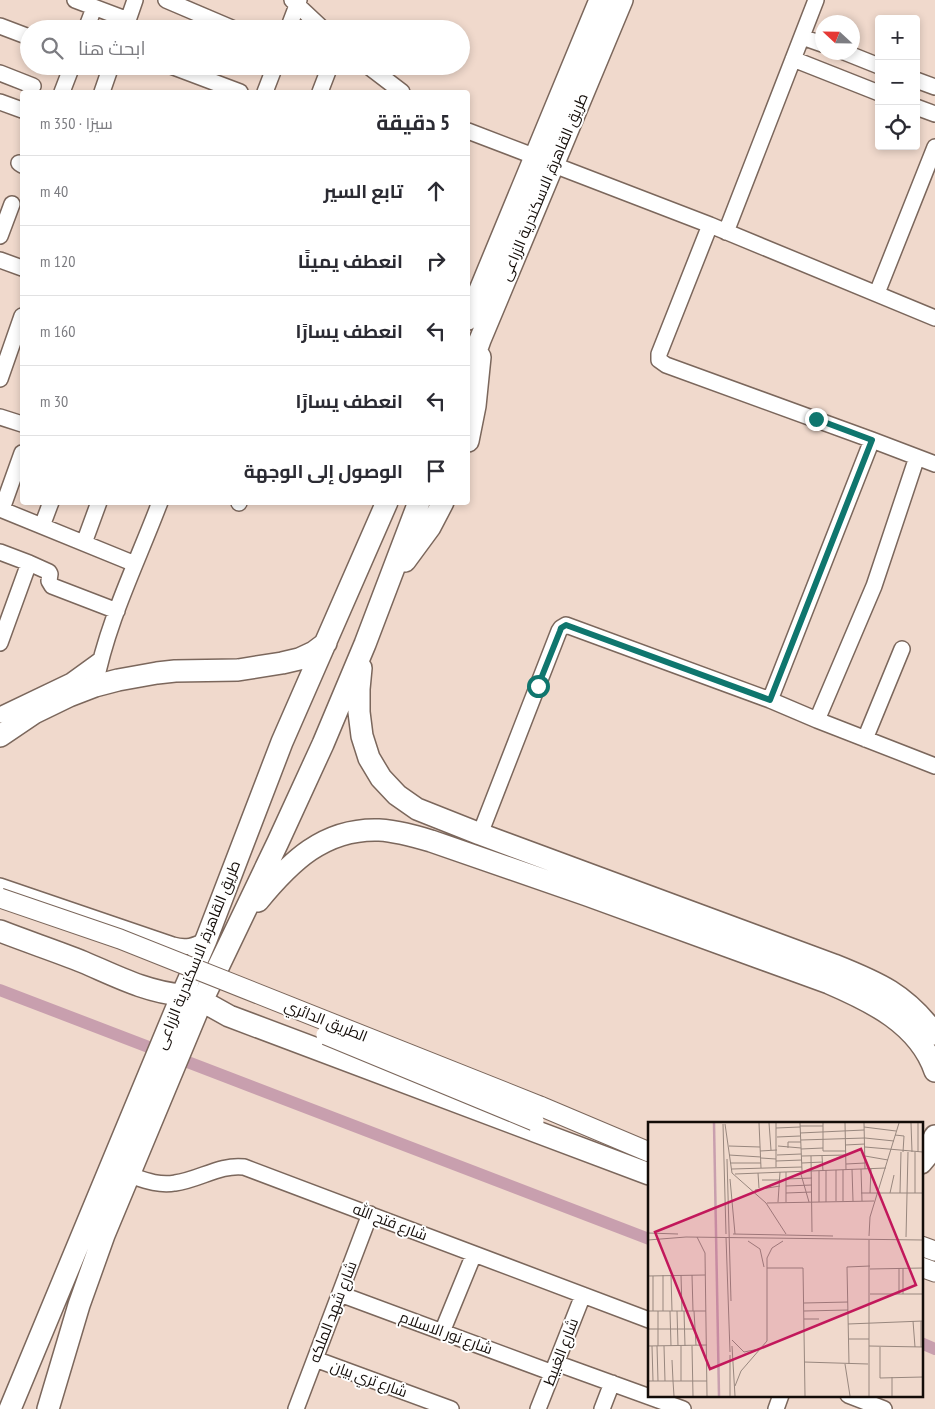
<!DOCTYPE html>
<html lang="ar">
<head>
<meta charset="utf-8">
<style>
  body { margin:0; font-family:"PT Sans Narrow",Cairo,sans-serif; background:#f7f7f7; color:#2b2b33; direction:rtl }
  .controls { position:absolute; right:15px; top:15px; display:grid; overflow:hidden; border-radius:5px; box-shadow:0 2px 8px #0003 }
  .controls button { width:45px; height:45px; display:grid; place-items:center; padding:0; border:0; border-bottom:1px solid #e1e1e2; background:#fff; color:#2b2b33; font:25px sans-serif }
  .compass { position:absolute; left:815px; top:15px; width:45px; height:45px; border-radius:50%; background:#fff; box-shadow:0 2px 8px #0003; rotate:292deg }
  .stop { position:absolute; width:15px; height:15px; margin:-11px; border:4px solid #0f766e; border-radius:50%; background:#fff }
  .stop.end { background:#0f766e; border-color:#fff; box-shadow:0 1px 5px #0008 }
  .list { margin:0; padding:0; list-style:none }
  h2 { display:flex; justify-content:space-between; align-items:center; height:65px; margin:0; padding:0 20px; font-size:21px }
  h2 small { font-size:16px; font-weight:400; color:#7c7c81 }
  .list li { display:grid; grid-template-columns:32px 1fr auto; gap:15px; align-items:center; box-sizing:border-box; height:70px; padding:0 20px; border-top:1px solid #e1e1e2 }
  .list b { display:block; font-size:19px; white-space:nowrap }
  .list em { font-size:16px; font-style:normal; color:#7c7c81 }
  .icon { flex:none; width:28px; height:28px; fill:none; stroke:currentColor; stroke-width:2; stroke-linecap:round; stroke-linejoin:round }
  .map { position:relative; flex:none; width:935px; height:1409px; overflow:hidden; direction:ltr }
  .search { position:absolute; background:#fff; box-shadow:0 2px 8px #0003; left:20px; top:20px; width:450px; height:55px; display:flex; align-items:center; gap:12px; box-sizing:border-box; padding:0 18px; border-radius:28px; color:#7c7c81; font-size:19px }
  .panel { position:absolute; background:#fff; box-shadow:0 2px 8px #0003; left:20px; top:90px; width:450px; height:415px; border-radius:5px; direction:rtl }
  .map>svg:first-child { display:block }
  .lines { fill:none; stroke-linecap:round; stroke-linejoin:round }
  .canal { stroke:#c89fae; stroke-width:12 }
  .minor-casing { stroke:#7b675c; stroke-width:18 }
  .major-casing { stroke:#7b675c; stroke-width:21 }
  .highway-casing { stroke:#7b675c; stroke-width:24 }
  .minor { stroke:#fff; stroke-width:15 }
  .major { stroke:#fff; stroke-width:19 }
  .highway { stroke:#fff; stroke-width:21 }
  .major-bridge-casing { stroke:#7b675c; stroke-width:21; stroke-linecap:butt }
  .major-bridge { stroke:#fff; stroke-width:19 }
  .route { stroke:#0f766e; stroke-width:6 }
  .labels { text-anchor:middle; stroke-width:4; stroke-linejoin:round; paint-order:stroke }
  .street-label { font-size:15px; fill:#130c08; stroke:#fff }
  .inset-river { fill:none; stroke:#c89fae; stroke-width:2.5 }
  .inset-road { fill:none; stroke:#98877e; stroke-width:1 }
  .view { fill:#c2185b; fill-opacity:0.15; stroke:#c2185b; stroke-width:2.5 }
  .inset-edge { fill:none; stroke:#130c08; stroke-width:2.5 }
</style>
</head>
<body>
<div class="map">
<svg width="935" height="1409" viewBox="0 0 935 1409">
  <rect width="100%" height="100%" fill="#f0d9cc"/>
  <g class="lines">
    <path class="canal" d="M0,990L649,1239
      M921,1343L935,1349"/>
    <defs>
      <path id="minor" d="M75,0L128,20
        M166,0L234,29
        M292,0L323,29
        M0,26L29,37
        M86,29L94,8
        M125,29L135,0
        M288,29L299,0
        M802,37L822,44
        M844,52L879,66
        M793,59L879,93
        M171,66L240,92
        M368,66L402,92
        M0,73L33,86
        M916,80L935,87
        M62,92L72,66
        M102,92L111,66
        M265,92L275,66
        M320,92L330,66
        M0,102L22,110
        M916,107L935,114
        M468,131L536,157
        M19,163L22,165
        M554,165L710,225L935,318
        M710,225L659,354V360L666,365L872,440L935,464
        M726,232L816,0
        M0,236L12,204
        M0,260L22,268
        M877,293L935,147
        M0,379L22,316
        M0,417L22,424
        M239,503V502
        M0,509L135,564
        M2,509L22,453
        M42,526L51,502
        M84,543L99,502
        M0,552L29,563L49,572L50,574L49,581L52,586L117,611
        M0,643L29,563
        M95,686C107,622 137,563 160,502
        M770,700L872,440
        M0,715L71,681L100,660
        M817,720L874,586L917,457
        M865,739L902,649
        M480,834L559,631L561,628L566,625L770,700L817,720L935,766
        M0,886L173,945C186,949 195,946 206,940
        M129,1175C144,1180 159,1186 175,1183C199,1180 220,1164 244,1167L649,1320
        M340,1294L553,1373
        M442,1332L474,1254
        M315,1359L451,1409
        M556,1363L683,1409
        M848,1395L884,1409
        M296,1409L370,1214
        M538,1409L583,1295
        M602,1409L612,1383
        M776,1409L781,1395"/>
      <path id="major" d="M540,1106L649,1152
        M921,1246L935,1251
        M921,1267L935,1272"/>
      <path id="highway" d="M468,319L600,0
        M468,374L480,340L622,0
        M468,441L475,406L480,357
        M405,561L430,527L443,502
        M361,668L359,689V712L362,736L369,758L381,778L397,795L417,809L480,834L834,965C879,983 905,994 935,1034
        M0,736L34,713L69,696L95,686L118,680L157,673L175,671L238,670L282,663L299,659L314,652L326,643
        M258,901C290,862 324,828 379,830C397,831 414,836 431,841L587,895L829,983C871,1001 919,1024 935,1071
        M0,931C28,942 56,951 83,962C116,976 146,992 182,995
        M202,1001L229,1016L649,1174
        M921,1163L926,1157L935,1136
        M10,1409L182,995L206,940L282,742L387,502
        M48,1409L79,1305L104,1235L199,1007L278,842L323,744L365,644L419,502"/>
    </defs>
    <use href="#minor" class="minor-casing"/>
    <use href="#major" class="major-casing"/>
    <use href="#highway" class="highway-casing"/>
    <use href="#minor" class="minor"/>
    <use href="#major" class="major"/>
    <use href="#highway" class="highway"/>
    <defs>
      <path id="major-bridge" d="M0,898L120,939L540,1106
        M326,1035L534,1121"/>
    </defs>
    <use href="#major-bridge" class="major-bridge-casing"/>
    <use href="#major-bridge" class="major-bridge"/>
  </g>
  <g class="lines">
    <path class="route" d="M538,686L560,631L561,628L566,625L770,700L872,440L816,419"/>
  </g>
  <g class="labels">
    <g class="street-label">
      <text transform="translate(544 187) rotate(-67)" y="5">طريق القاهرة, الاسكندرية الزراعى</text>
      <text transform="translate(198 955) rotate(-68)" y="5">طريق القاهرة, الاسكندرية الزراعى</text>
      <text transform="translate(326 1021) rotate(22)" y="5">الطريق الدائري</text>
      <text transform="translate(390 1222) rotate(21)" y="5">شارع فتح الله</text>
      <text transform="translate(333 1312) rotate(-69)" y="5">شارع شهد الملكه</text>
      <text transform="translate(446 1333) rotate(20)" y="5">شارع نور الاسلام</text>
      <text transform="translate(561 1352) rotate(-69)" y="5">شارع الغبيط</text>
      <text transform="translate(369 1379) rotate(20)" y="5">شارع تري بيان</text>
    </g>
  </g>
  <g transform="translate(648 1122)">
    <rect width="275" height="275" fill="#f0d9cc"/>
    <path class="inset-river" d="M66,1L71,274"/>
    <path class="inset-road" d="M111,1L113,46M121,1L123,28M128,1V45M152,1L154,49M175,1V29H198M197,1L198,48M216,1L217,47M263,1L264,30M75,2L78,112M77,2L84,51L118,81L138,112M152,4H175M216,5L248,9M128,6L152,5M152,11L216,8M247,13L256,14L255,30M129,15L152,14M153,18L217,16L246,19M197,23L217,22M81,24L112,25M130,24L153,26M217,25L275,30M140,26V20H153M153,27L175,26M112,29L129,28M270,30V1M81,33L113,35M129,33L153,32M154,34L198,33M163,34L164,110M174,34L175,49M217,34L240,38M113,36L128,37M79,37L83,179M128,39L154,38M82,41H113M154,41L175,40M198,42L217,41M84,47L154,45M204,47L205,79M213,47L214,79M188,48V79M195,48V79M152,49L161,80M171,49V80M110,51L111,66M87,52L238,46M82,57L87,112M138,57L164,56M114,58H132M138,64L164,63M107,68L132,64M138,71L164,70M213,71H275M222,71L223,47M242,71L246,53M252,71L253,30M267,71V30M130,80L132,50M138,80V50M178,80V48M119,81L226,79M0,111L30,112M85,112L185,114M221,114L222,95L251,1M49,115L57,131L59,274M78,115L82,230M258,115L260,30M0,118L38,115L275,118M100,119L112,127L116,145M119,146H155L157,274M251,146V172M255,146V172M222,147L275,146M15,153V189M23,153L24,189M33,153L34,189M44,153L45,189M0,154L57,153M5,154V189M222,172H275M156,181L200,180M0,189H58M10,189V224M22,189L23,224M29,189L30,224M36,189L37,224M46,189L48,223M156,189L200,188M156,197H171M265,199L267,225M200,202L275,199M0,207H47M201,217H221M84,218L96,230L111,227M0,224L59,223M4,224L5,259M9,224L10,259M16,224L17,259M33,224V259M44,224L45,274M84,224L87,274M221,224L275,225M232,225V256L275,255M273,225V199M24,238L25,259M156,240L220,242M197,242L202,274M201,242L199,145L222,144M244,255V274M0,259H59M25,259L26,274M87,264L93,249L119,219V136L124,126L135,119M82,274V233M221,274V118"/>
    <path class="view" d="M213,27L268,163L62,247L7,110Z"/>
    <rect width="275" height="275" class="inset-edge"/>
  </g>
</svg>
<div class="controls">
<button>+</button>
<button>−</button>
<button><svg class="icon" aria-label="locate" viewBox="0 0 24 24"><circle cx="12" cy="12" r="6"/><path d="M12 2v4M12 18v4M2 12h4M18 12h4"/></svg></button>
</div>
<svg class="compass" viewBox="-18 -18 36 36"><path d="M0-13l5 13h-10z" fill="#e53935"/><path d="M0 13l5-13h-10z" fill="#7c7c81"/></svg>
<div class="stop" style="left:538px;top:686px"></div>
<div class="stop end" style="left:816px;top:419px"></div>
<div class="search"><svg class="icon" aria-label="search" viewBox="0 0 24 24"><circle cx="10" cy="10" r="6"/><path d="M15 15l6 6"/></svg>ابحث هنا</div>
<section class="panel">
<h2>5 دقيقة<small>سيرًا · 350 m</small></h2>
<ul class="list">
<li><svg class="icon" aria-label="ahead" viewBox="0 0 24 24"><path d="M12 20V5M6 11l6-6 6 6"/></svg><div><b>تابع السير</b></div><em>40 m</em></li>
<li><svg class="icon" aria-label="right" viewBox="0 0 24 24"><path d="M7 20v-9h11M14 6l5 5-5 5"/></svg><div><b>انعطف يمينًا</b></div><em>120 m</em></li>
<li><svg class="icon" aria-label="left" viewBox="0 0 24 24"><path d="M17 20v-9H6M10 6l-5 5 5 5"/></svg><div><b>انعطف يسارًا</b></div><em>160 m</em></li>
<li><svg class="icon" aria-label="left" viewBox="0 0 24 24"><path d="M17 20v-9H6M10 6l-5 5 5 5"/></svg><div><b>انعطف يسارًا</b></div><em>30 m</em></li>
<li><svg class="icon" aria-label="arrive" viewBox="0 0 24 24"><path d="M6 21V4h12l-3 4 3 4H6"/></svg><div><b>الوصول إلى الوجهة</b></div></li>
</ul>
</section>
</div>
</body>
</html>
